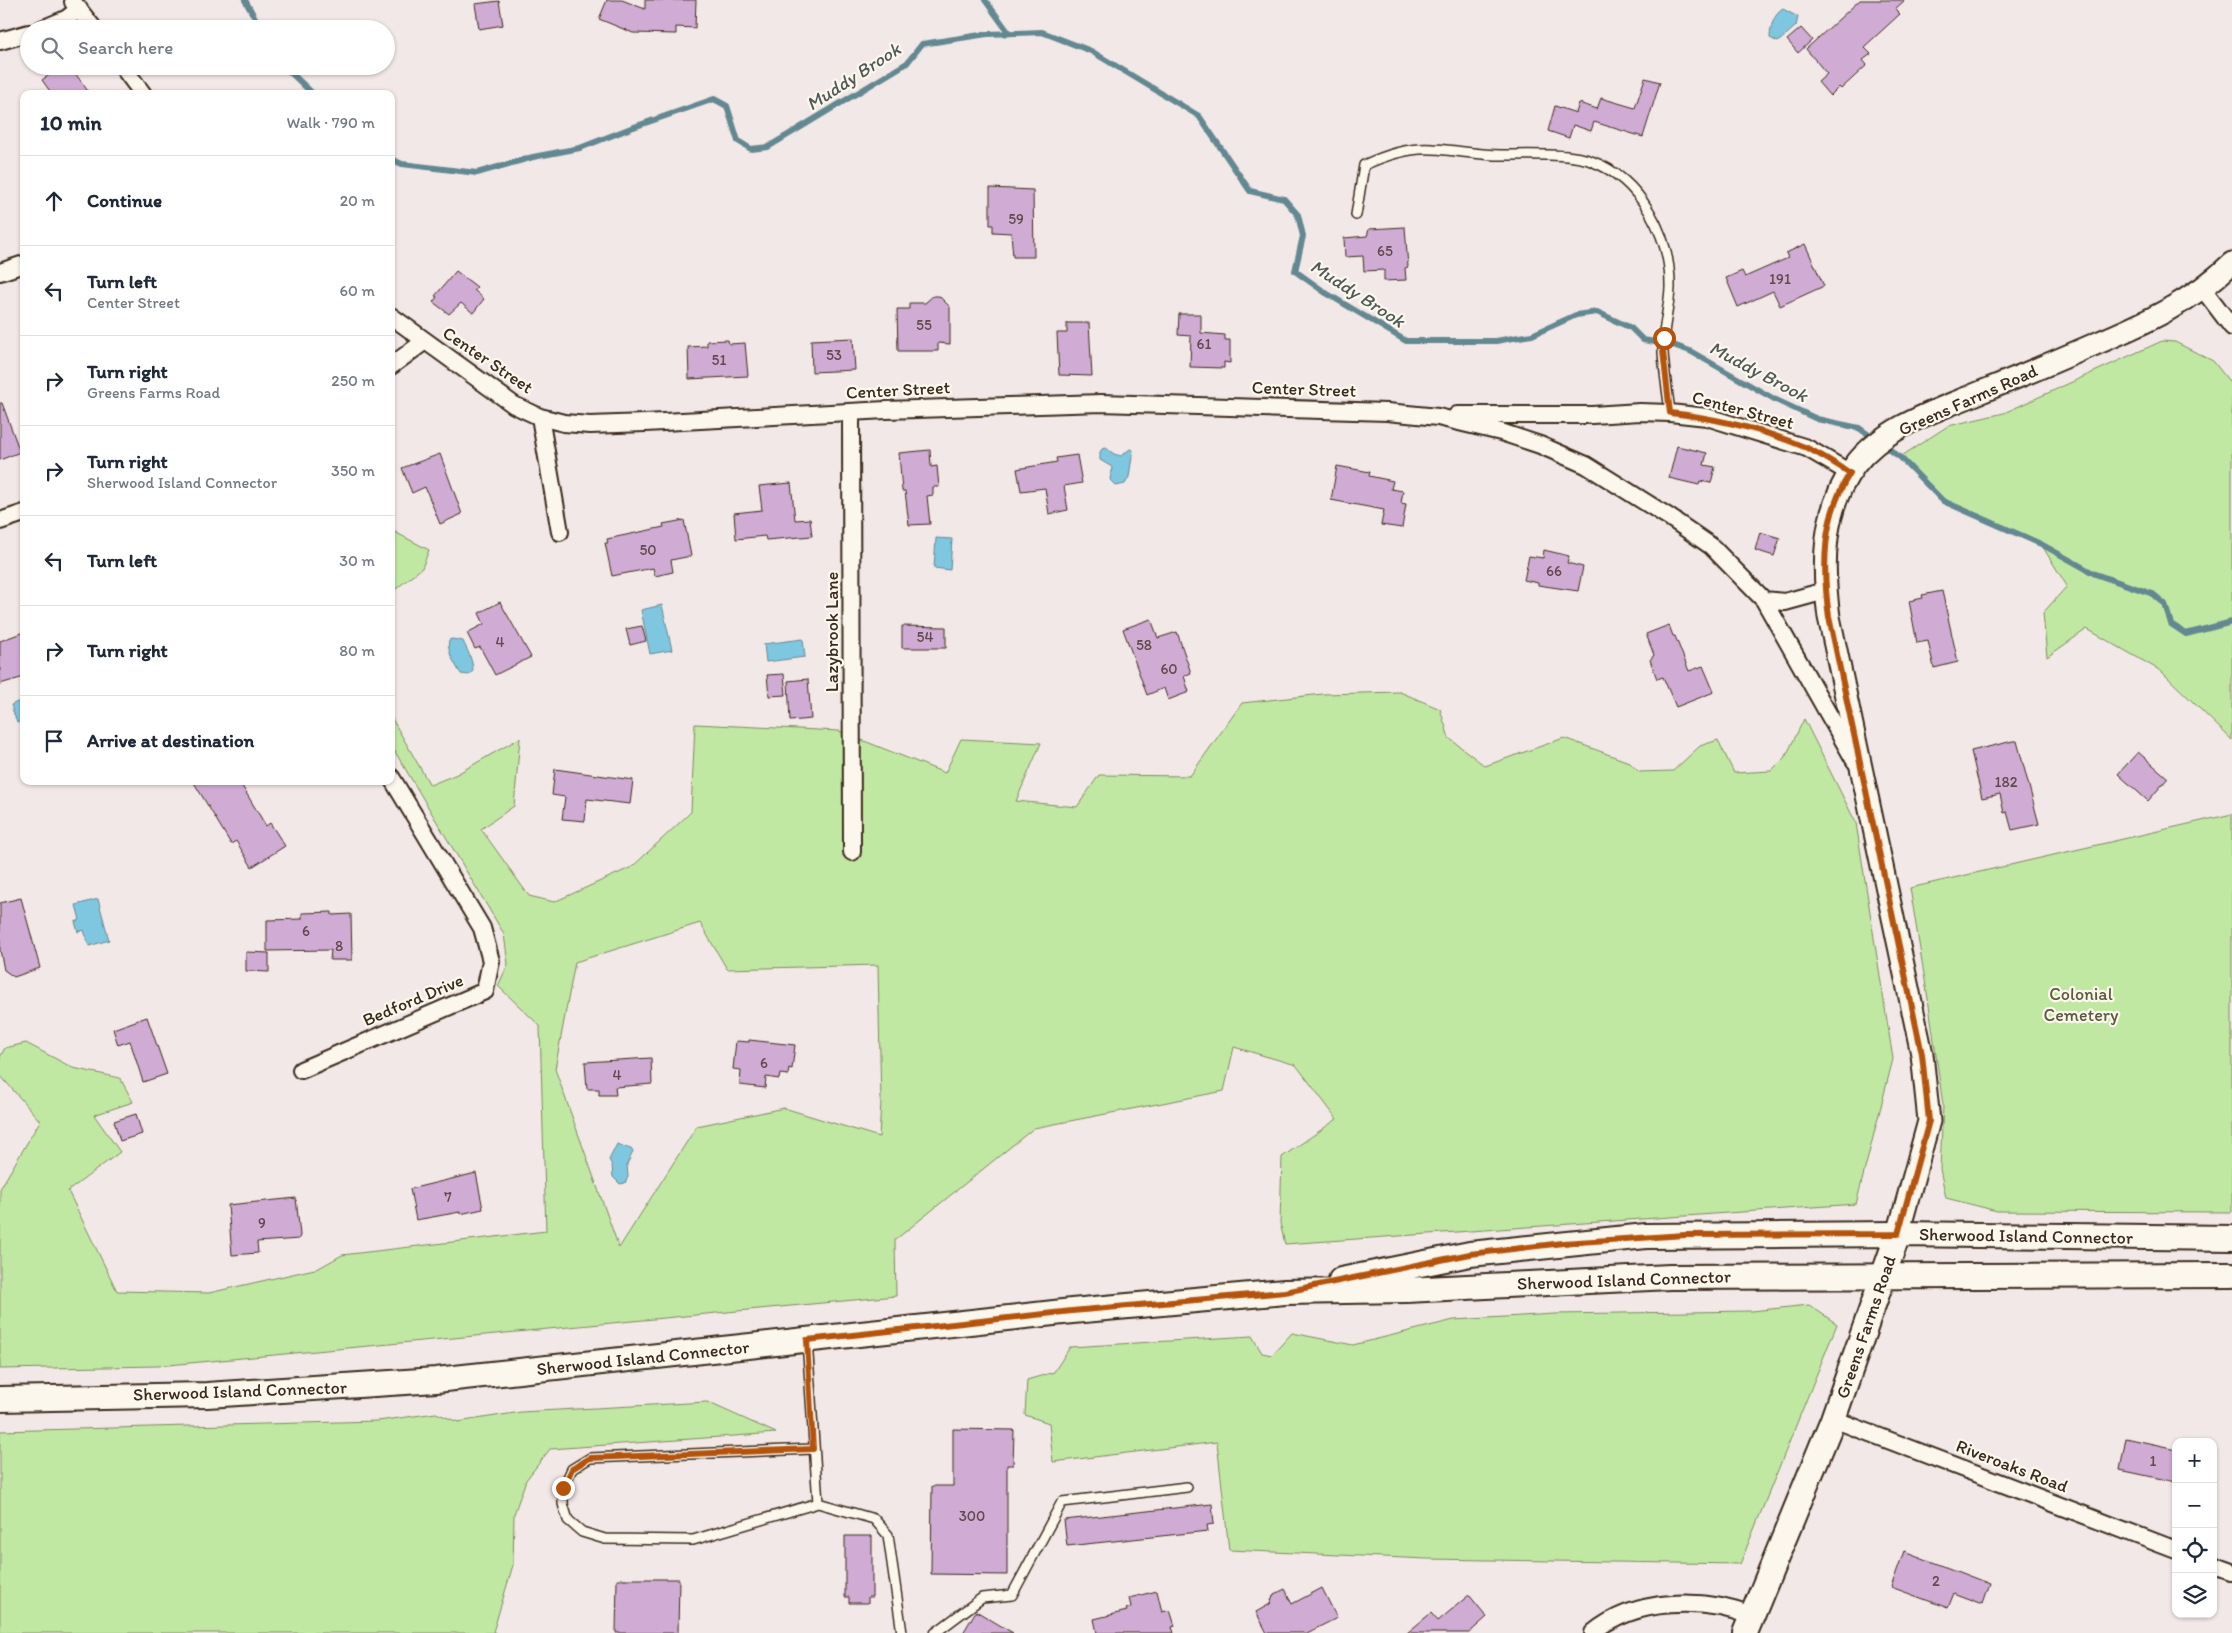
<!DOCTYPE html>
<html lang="en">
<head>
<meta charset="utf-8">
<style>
  body { margin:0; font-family:Itim,sans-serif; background:#f6f6f7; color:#1f2937 }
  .controls { position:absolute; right:15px; bottom:15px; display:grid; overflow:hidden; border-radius:10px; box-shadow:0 1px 4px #0004 }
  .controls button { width:45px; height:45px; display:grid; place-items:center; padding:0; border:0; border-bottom:1px solid #e0e1e3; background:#fff; color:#1f2937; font:25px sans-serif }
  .stop { position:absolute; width:15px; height:15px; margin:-11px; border:4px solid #b45309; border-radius:50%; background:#fff }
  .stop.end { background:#b45309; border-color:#fff; box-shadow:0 1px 5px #0008 }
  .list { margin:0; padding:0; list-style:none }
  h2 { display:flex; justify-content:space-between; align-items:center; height:65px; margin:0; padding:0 20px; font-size:21px }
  h2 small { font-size:16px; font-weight:400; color:#747a83 }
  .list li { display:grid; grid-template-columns:32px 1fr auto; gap:15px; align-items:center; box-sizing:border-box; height:90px; padding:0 20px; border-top:1px solid #e0e1e3 }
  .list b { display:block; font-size:19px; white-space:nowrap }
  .list p { margin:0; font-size:16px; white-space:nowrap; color:#747a83 }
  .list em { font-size:16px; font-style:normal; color:#747a83 }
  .icon { flex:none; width:28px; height:28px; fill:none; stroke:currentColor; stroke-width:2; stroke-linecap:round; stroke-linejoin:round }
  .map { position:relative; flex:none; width:2232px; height:1633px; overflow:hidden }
  .search { position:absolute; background:#fff; box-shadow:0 1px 4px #0004; left:20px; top:20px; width:375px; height:55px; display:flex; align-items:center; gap:12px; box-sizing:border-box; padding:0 18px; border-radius:28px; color:#747a83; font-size:19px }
  .panel { position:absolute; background:#fff; box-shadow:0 1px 4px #0004; left:20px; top:90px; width:375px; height:695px; border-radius:10px }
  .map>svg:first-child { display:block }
  .green { fill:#c1e8a3; stroke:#7e8960; fill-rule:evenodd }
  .water { fill:#7fc7e0; stroke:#648892 }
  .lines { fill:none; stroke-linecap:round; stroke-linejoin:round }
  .stream { stroke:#648892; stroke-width:6 }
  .building { fill:#d0abd4; stroke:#3b2a1e }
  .service-casing { stroke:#3b2a1e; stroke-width:12 }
  .minor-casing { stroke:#3b2a1e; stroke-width:20 }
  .tertiary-casing { stroke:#3b2a1e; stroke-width:25 }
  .secondary-casing { stroke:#3b2a1e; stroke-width:28 }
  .service { stroke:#fbf7ec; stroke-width:9 }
  .minor { stroke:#fbf7ec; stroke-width:16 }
  .tertiary { stroke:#fbf7ec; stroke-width:21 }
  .secondary { stroke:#fbf7ec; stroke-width:24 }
  .route { stroke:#b45309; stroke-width:6 }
  .labels { text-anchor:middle; stroke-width:4.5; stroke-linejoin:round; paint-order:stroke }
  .number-label { font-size:15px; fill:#604a4c }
  .street-label { font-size:18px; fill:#3b2a1e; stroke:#fbf7ec }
  .park-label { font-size:18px; fill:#5c5a3f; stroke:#fbf7ec }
  .water-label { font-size:19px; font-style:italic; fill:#4f5958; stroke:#fbf7ec }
</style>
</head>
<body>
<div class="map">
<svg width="2232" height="1633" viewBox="0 0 2232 1633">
  <rect width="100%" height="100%" fill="#f2e8e7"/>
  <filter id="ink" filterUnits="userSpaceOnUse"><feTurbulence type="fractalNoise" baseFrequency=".02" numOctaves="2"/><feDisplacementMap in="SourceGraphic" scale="10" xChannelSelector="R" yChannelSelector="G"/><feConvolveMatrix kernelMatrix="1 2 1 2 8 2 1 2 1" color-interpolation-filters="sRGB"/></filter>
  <g filter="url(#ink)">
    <path class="green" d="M2162,341L2175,342L2213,361L2232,385V740L2161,671L2087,629L2047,657L2043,613L2067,586L2041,544L1943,501L1900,457L1948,426L2004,413Z
      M391,530L429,550L422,568L391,593Z
      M1400,692L1440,709L1449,738L1485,766L1564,738L1629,762L1639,772L1673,771L1700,746L1718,740L1734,773L1771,771L1786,756L1804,719L1856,823L1893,1059L1856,1204L1285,1244L1280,1223L1282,1157L1337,1119L1296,1065L1234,1047L1224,1091L1034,1128L895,1240L896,1296L158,1366L0,1369V1189L40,1121L0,1075V1057L5,1048L26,1043L73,1068L120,1078L133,1102L94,1115L120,1152L68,1191L117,1291L209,1293L319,1268L342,1255L546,1231L540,1026L498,986L508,964L504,934L391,745V717L430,785L457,774L520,738L514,806L481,829L529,896L554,902L632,867L691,812L695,724L839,731L945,773L961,739L1041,743L1016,801L1077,807L1099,775L1190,776L1242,703L1323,694ZM700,923L727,969L878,965L881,1102L879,1137L784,1108L697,1126L619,1248L555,1069L575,962Z
      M2232,814V1212L1997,1211L1946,1198L1940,1169L1943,1105L1929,1005L1910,888Z
      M1809,1305L1837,1324L1740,1564L1427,1559L1229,1550L1217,1442L1053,1462L1049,1423L1025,1415L1027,1380L1054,1372L1070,1347L1252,1336L1262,1353L1272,1355L1292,1333L1353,1345L1454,1320L1555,1314L1752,1311Z
      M707,1402L776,1433L550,1449L526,1480L514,1514L513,1565L493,1632L496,1633H0V1431L378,1421L436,1413L458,1422L521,1412Z"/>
    <path class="water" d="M1783,9L1798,17L1796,26L1778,42L1770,38C1770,27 1774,14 1783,9Z
      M1106,448L1114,454L1121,456L1130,449L1133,450L1129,477L1125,484L1116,486L1110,480L1112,467L1100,460V452L1102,449Z
      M936,538L952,539L950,570L934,568Z
      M662,605L672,650L650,654L641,610Z
      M452,639L463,641C467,650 473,660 473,671L469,675L461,674C455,664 446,651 449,640Z
      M803,639L805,657L766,662L764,644Z
      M24,699V720L17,723L11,705Z
      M98,899L109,940L89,946L84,930L78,932L75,922L80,920L76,905Z
      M617,1144L631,1149L633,1152L627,1164L628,1177L625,1183L620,1184L613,1177L612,1165L609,1160Z"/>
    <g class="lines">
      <path class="stream" d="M245,0L261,29
        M985,0L1009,33
        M284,66L313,94
        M391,159L402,164L477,173L533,157L580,148L631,128L714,99L727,106L738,141L751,149L768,147L907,63L922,44L987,34L1042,32L1091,51L1199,116L1250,191L1284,199L1298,215L1303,236L1295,271L1326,293L1406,341H1496L1513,338L1532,335L1576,315L1597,312L1631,328L1643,340L1673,345L1690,351L1776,400L1817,419L1859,428L1900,457L1943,501L2041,544L2095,574L2153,594L2165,604L2171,624L2186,634L2232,622"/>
    </g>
    <path class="building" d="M607,0H622L645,9V0H696L695,28L676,27V34L633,33L599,19Z
      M1860,0H1905L1895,9L1900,14L1864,47L1871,54L1863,60L1867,65L1841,89L1839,87L1830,96L1818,82L1827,74L1806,49Z
      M499,1L503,25L479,29L475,4Z
      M1801,28L1812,40L1798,53L1787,40Z
      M62,66H67L73,74L75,73L90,94H52L42,80Z
      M1645,78L1660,82L1643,137L1594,122L1591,131L1573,125L1569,138L1548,131L1555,106L1576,113L1579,103L1597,109L1601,98L1635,108Z
      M990,188L1033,190L1034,257H1013L1011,233L993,232V225H990Z
      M1405,227L1408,267L1405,268L1406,280L1384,281V270L1364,271L1363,256L1345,257L1344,238L1367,236L1369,229Z
      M1805,244L1824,286L1780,306L1773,291L1738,307L1726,278L1742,271L1745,277L1788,258L1786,253Z
      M456,271L477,287L474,290L484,299L473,313L461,303L449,314L433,302L437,297L435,296Z
      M933,296H939L950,307V344L938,343V351H898L897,309H909V303H925Z
      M1179,314H1201V333L1225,335V340H1230V363L1224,362V368L1190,367L1191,336L1178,335Z
      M1067,323H1089L1092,376L1059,375L1057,333H1067Z
      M853,338L855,370L812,372L811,340Z
      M728,340L729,344L745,343L748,376L689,379L688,347L707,346V341Z
      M0,403H2L20,452L0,460Z
      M1677,446L1707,453L1704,465L1715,467L1711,483L1700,481L1699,485L1669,478Z
      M930,450L931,467L937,466L939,487H933V495L927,496L930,524L909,525L905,491H902L899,453Z
      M440,454L462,514L440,524L425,487L412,493L402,468Z
      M1077,455L1082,483L1064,486L1068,510L1049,514L1045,488L1021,491L1017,469L1057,462L1056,458Z
      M1337,466L1370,472L1369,476L1393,481L1391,489L1403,491L1401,503L1406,504L1402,528L1381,525L1384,510L1331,500Z
      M791,483L795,520L810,519L812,536L766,540L765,536L736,539L734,513L762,510L759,486Z
      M684,520L691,556L671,560L673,572L655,576L653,568L612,576L605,543H608L607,539L664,527L663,524Z
      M1760,532L1780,538L1774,556L1755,550Z
      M1544,550L1569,556L1567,563L1583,567L1578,591L1538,585V583L1524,580L1529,556L1543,558Z
      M1942,591L1958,662L1934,668L1928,641L1917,643L1909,601L1923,598L1922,595Z
      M500,602L531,657L495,675L480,647L475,649L467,633L484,624L479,613Z
      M1151,619L1158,638L1177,632L1191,673L1184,676L1189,692L1168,700L1164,688L1147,695L1123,629Z
      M1669,625L1673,636H1675L1689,671L1703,666L1714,692L1676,707L1663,677L1657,679L1650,660L1654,655L1646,634Z
      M642,626L646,641L630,645L626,629Z
      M902,626L946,627V648H902Z
      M24,632V677L0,684V641Z
      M784,674L786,695L769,696L767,675Z
      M808,679L811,719L790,721L788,681Z
      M2013,741H2017L2039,824L2012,830L2007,812L2004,813L2000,794L1982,798L1971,751Z
      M2138,752L2168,778L2148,801L2118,774Z
      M555,769L633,780L630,804L587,799L585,821L562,819L565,797L552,795Z
      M193,781H239L266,826L270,823L285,846L252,867L236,841L231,844Z
      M21,898L40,968L14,977L4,970L0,950V903Z
      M332,912V915L351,914L352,960H330L331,950L267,951V920L302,919V913Z
      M246,952L269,953V972L246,971Z
      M147,1017L167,1074L143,1082L130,1041L118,1045L113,1029Z
      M749,1040L795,1045L792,1069L789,1068L788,1075L780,1074L779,1079L766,1077L765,1088L740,1085L741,1070L733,1069L736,1041L749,1042Z
      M651,1058L652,1084L615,1087L616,1095H599V1089H587L585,1062Z
      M136,1114L142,1134L120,1141L114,1121Z
      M476,1173L483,1209L460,1214V1212L416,1220L410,1189Z
      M296,1198L300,1235L299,1239L257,1242L258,1253L232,1255L228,1205Z
      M953,1429L1014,1430L1013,1465H1007V1575L931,1574L932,1486H953Z
      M2126,1438L2176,1449V1482L2120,1470Z
      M1212,1504L1214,1524L1207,1525L1208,1531L1067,1546L1064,1520Z
      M845,1536H872V1597H868V1603H849V1597H845Z
      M1904,1551L1990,1584L1983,1604L1954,1593L1948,1608L1891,1587Z
      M617,1579H679L678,1633H616Z
      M1322,1588L1337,1618L1307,1633H1267L1256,1612L1270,1604L1273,1595L1285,1589L1292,1604Z
      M1157,1591L1162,1612L1170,1610L1175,1626L1172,1627L1174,1633H1097L1094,1619L1127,1611L1126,1609L1131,1607L1129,1598Z
      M1469,1595L1487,1617L1469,1633H1407L1431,1613L1438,1621Z
      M976,1611L1013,1633H963Z"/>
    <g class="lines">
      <defs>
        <path id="service" d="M1356,215L1364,165C1386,155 1409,147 1433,149C1456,150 1478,155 1501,155C1523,155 1572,153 1591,161C1641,179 1671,237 1670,288C1669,310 1662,331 1663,352C1664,372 1668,393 1670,413
          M807,1340L818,1503
          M813,1449L590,1458L572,1469L563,1488V1504L568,1520L582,1532L605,1539L693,1540L818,1503L874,1519L888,1535L902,1633
          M935,1633L982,1598L1012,1595L1062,1502L1187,1487"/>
        <path id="minor" d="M73,2L94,29
          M42,29L66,19L79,9
          M0,41L29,33
          M122,66L143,94
          M0,272L24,264
          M2203,289L2232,327
          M391,316L514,405L540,417L564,423L590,425L645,423L886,410L1101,403L1387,412L1438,417L1501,432L1540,445L1586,465L1669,517L1711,546L1764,600L1855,761
          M391,366L425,341
          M851,412L852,852
          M1457,415H1592L1640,412L1670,413L1707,417L1807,448L1850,473
          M540,417L560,532
          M0,521L24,513
          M1764,600L1785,602L1825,591
          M301,1070L485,991L491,961L482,928L391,777
          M1833,1419L2176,1550
          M2213,1565L2232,1572
          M1593,1633C1635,1598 1702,1597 1751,1616"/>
        <path id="tertiary" d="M1898,1234L1929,1121L1922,1054L1829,617C1822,565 1822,509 1855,465C1885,426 1938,410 1981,392C2019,377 2056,361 2093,345C2143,324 2192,302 2232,263"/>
        <path id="secondary" d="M1341,1280L1470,1254L1646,1236L1898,1234L2232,1238
          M0,1399L207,1395L436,1380L1072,1311L1285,1292L1406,1290L1670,1277L2232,1275
          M1745,1633L1833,1419L1898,1234"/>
      </defs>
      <use href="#service" class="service-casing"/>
      <use href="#minor" class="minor-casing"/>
      <use href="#tertiary" class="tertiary-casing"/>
      <use href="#secondary" class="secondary-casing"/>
      <use href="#service" class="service"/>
      <use href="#minor" class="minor"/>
      <use href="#tertiary" class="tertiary"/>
      <use href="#secondary" class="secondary"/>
    </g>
  </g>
  <g class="lines" filter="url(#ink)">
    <path class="route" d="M563,1488L572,1469L590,1458L813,1449L807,1340L1072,1311L1285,1292L1470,1254L1563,1243L1685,1235L1898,1234L1929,1121L1922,1054L1829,617C1822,567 1822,517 1850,473C1836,464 1822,455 1807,448C1764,430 1716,418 1670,413L1663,351L1664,338"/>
  </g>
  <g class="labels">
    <g class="number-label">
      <text x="1016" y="224">59</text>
      <text x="1385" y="256">65</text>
      <text x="1780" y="284">191</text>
      <text x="924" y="330">55</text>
      <text x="1204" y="349">61</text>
      <text x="834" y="360">53</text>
      <text x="719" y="365">51</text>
      <text x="648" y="555">50</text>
      <text x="1554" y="576">66</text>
      <text x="925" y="642">54</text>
      <text x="500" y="647">4</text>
      <text x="1144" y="650">58</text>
      <text x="1169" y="674">60</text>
      <text x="2006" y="787">182</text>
      <text x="306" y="936">6</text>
      <text x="339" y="951">8</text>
      <text x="764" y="1068">6</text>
      <text x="617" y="1080">4</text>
      <text x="448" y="1202">7</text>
      <text x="262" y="1228">9</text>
      <text x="2153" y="1466">1</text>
      <text x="972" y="1521">300</text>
      <text x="1936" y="1586">2</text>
    </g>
    <g class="street-label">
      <text transform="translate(488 360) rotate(34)" y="6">Center Street</text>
      <text transform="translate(1304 389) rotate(2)" y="6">Center Street</text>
      <text transform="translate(898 390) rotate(-3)" y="6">Center Street</text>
      <text transform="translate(1968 400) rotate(-24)" y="6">Greens Farms Road</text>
      <text transform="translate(1743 410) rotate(15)" y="6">Center Street</text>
      <text transform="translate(832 632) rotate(-90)" y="6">Lazybrook Lane</text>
      <text transform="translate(413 1000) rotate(-23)" y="6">Bedford Drive</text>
      <text transform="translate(2026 1236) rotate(1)" y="6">Sherwood Island Connector</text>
      <text transform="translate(1624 1280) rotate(-2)" y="6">Sherwood Island Connector</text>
      <text transform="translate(1866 1327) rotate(-71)" y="6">Greens Farms Road</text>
      <text transform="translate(643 1358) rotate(-6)" y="6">Sherwood Island Connector</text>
      <text transform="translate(240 1391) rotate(-2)" y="6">Sherwood Island Connector</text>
      <text transform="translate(2012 1466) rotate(21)" y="6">Riveroaks Road</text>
    </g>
    <g class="park-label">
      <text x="2081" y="1000">Colonial<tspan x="2081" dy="21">Cemetery</tspan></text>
    </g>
    <g class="water-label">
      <text transform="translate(853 76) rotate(-33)" y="7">Muddy Brook</text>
      <text transform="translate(1358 293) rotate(33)" y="7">Muddy Brook</text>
      <text transform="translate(1759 371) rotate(28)" y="7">Muddy Brook</text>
    </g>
  </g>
</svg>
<div class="controls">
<button>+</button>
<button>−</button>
<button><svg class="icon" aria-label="locate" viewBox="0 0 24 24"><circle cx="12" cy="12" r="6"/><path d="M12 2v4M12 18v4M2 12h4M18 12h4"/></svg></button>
<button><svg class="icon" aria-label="layers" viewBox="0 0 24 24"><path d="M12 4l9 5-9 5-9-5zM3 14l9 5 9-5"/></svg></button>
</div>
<div class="stop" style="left:1664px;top:338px"></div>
<div class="stop end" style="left:563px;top:1488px"></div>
<div class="search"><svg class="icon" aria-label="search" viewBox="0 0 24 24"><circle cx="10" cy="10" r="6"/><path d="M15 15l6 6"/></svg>Search here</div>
<section class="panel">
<h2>10 min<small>Walk · 790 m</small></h2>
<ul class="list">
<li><svg class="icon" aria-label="ahead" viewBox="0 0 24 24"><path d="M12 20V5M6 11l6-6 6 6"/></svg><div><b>Continue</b></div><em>20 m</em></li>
<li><svg class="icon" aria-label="left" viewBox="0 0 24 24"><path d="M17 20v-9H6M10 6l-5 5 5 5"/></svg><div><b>Turn left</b><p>Center Street</p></div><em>60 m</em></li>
<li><svg class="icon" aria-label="right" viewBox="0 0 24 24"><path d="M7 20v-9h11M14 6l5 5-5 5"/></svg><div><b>Turn right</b><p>Greens Farms Road</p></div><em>250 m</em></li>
<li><svg class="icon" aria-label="right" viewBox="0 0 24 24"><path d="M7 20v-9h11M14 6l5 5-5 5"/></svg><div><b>Turn right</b><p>Sherwood Island Connector</p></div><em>350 m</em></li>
<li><svg class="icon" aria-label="left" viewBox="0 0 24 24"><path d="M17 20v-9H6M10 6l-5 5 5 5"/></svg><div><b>Turn left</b></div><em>30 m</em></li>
<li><svg class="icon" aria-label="right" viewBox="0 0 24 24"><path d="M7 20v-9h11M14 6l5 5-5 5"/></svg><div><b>Turn right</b></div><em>80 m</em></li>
<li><svg class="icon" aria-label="arrive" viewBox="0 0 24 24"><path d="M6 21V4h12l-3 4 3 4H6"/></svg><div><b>Arrive at destination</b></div></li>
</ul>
</section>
</div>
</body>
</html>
